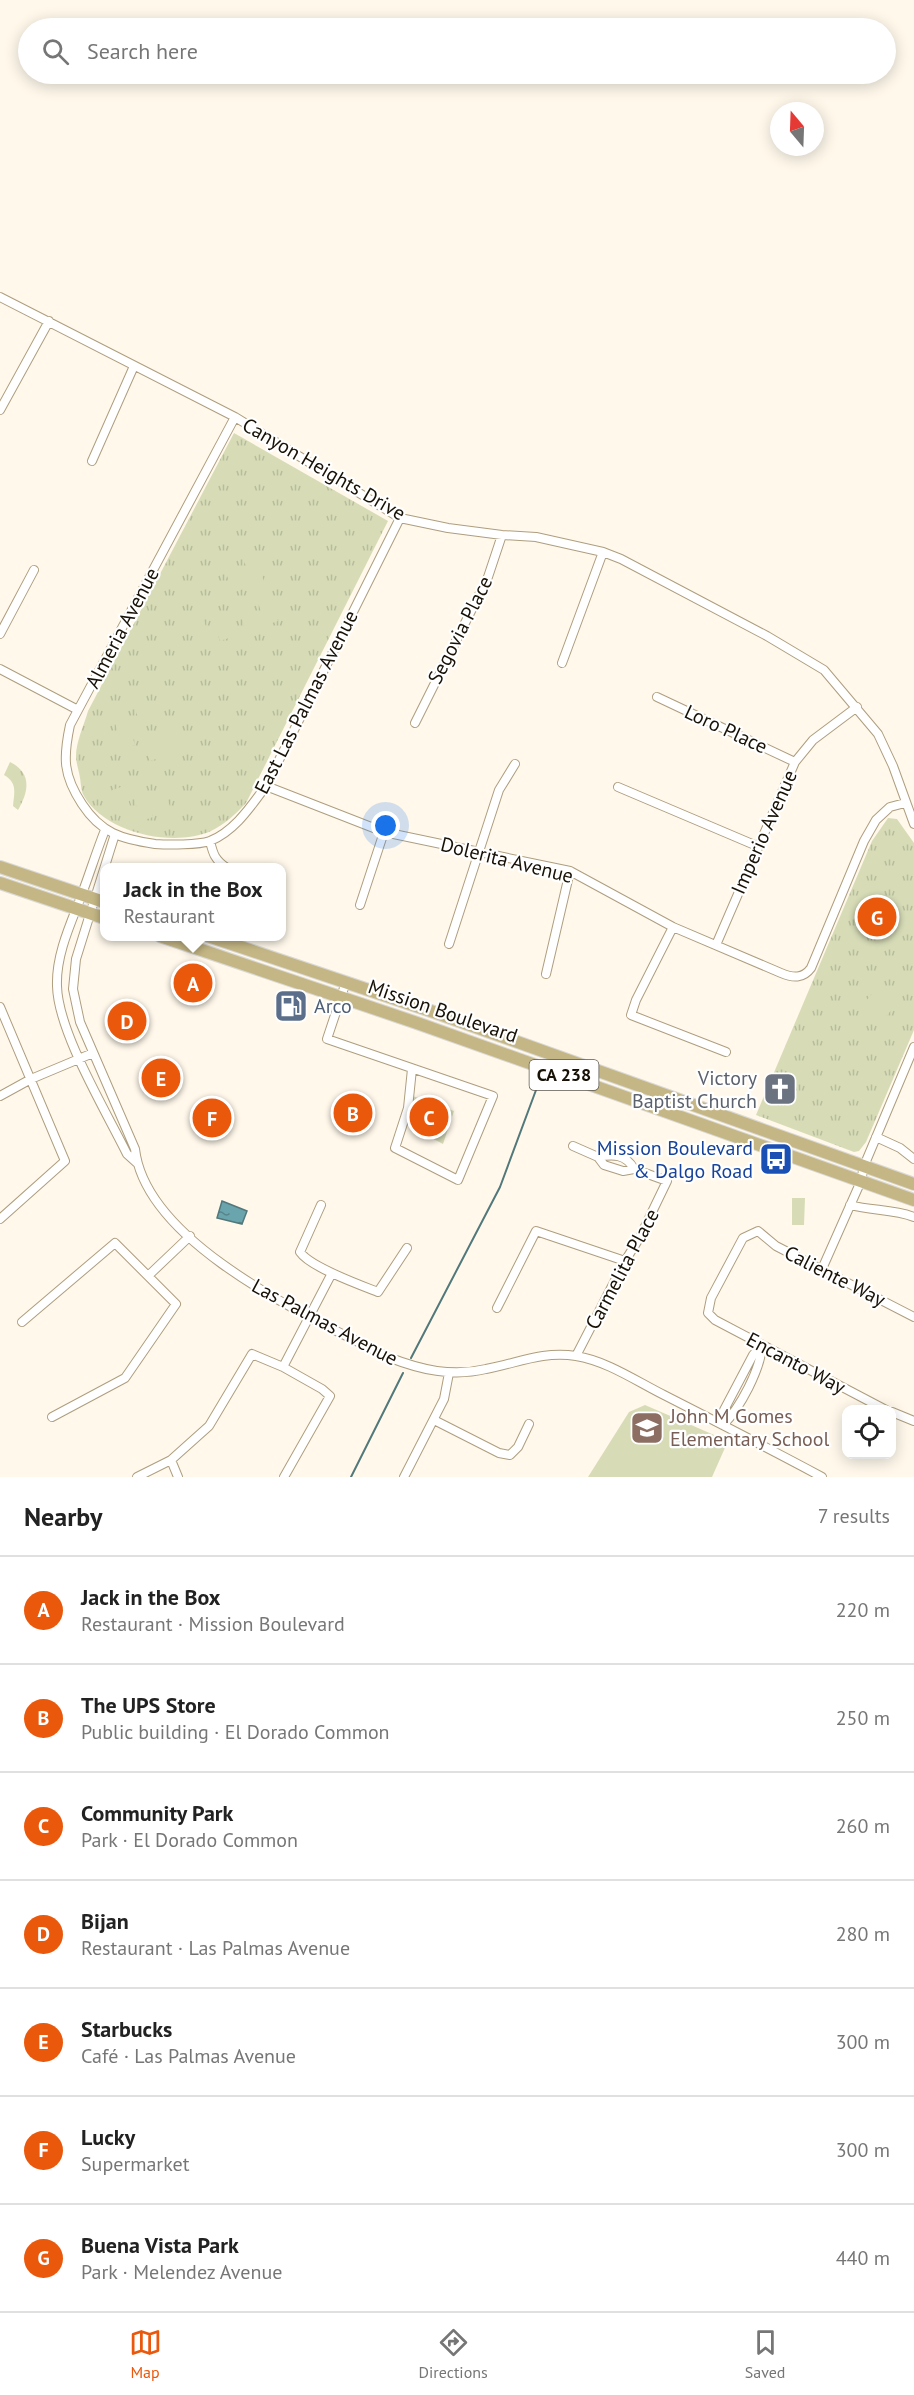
<!DOCTYPE html>
<html lang="en">
<head>
<meta charset="utf-8">
<style>
  body { margin:0; font-family:"PT Sans",sans-serif; background:#f2f2f2; color:#222 }
  .controls { position:absolute; right:18px; bottom:18px; display:grid; overflow:hidden; border-radius:12px; box-shadow:0 3px 15px #0003 }
  .controls button { width:54px; height:54px; display:grid; place-items:center; padding:0; border:0; border-bottom:2px solid #e0e0e0; background:#fff; color:#222; font:30px sans-serif }
  .compass { position:absolute; left:770px; top:102px; width:54px; height:54px; border-radius:50%; background:#fff; box-shadow:0 3px 15px #0003; rotate:341deg }
  .you { position:absolute; left:386px; top:826px; width:21px; height:21px; margin:-15px; border:4px solid #fff; border-radius:50%; background:#1a73e8; box-shadow:0 0 0 9px #1a73e833 }
  .badge { display:grid; place-items:center; width:39px; height:39px; border-radius:50%; background:#ea580c; color:#fff; font-size:20px; font-weight:700 }
  .pin { position:absolute; translate:-50% -50%; border:3px solid #fff; box-shadow:0 2px 6px #0006 }
  .popup { position:absolute; left:100px; top:863px; width:186px; height:78px; box-sizing:border-box; display:grid; place-content:center; border-radius:12px; background:#fff; filter:drop-shadow(0 2px 4px #0005); font-size:20px; white-space:nowrap; color:#767676 }
  .popup b { font-size:22px; color:#222 }
  .popup::after { content:''; position:absolute; left:50%; top:100%; margin-left:-12px; border:12px solid transparent; border-top-color:#fff }
  .list { margin:0; padding:0; list-style:none }
  h2 { display:flex; justify-content:space-between; align-items:center; height:78px; margin:0; padding:0 24px; font-size:26px }
  h2 small { font-size:20px; font-weight:400; color:#767676 }
  .list li { display:grid; grid-template-columns:39px 1fr auto; gap:18px; align-items:center; box-sizing:border-box; height:108px; padding:0 24px; border-top:2px solid #e0e0e0 }
  .list b { display:block; font-size:22px; white-space:nowrap }
  .list p { margin:0; font-size:20px; white-space:nowrap; color:#767676 }
  .list em { font-size:20px; font-style:normal; color:#767676 }
  .icon { flex:none; width:33px; height:33px; fill:none; stroke:currentColor; stroke-width:2; stroke-linecap:round; stroke-linejoin:round }
  .map { position:relative; flex:none; width:914px; height:1477px; overflow:hidden }
  .search { position:absolute; background:#fff; box-shadow:0 3px 15px #0003; left:18px; right:18px; top:18px; height:66px; display:flex; align-items:center; gap:15px; box-sizing:border-box; padding:0 21px; border-radius:33px; color:#767676; font-size:22px }
  .sheet { height:834px; background:#fff }
  nav { display:flex; justify-content:space-around; align-items:center; box-sizing:border-box; height:84px; border-top:2px solid #e0e0e0; background:#fff; font-size:16px; color:#767676 }
  nav a { display:grid; justify-items:center; gap:3px }
  nav .on { color:#ea580c }
  .map>svg:first-child { display:block }
  .park { fill:url(#park-tufts) }
  .pitch { fill:#d7dcb7 }
  .water { fill:url(#water-ripples); stroke:#51787b; stroke-width:1.5 }
  .lines { fill:none; stroke-linecap:round; stroke-linejoin:round }
  .stream { stroke:#51787b; stroke-width:2 }
  .minor-casing { stroke:#ae9e7f; stroke-width:10 }
  .primary-casing { stroke:#dad9d7; stroke-width:14 }
  .minor { stroke:#fff; stroke-width:8 }
  .primary { stroke:#c5b785; stroke-width:12 }
  .labels { text-anchor:middle; stroke-width:4.5; stroke-linejoin:round; paint-order:stroke }
  .shield { fill:#fff; stroke:#5d5851; stroke-width:1.5 }
  .shield-label { font-size:18px; font-weight:bold; fill:#171106 }
  .street-label { font-size:20px; fill:#171106; stroke:#fff }
  .service-label { font-size:20px; fill:#4e5e75; stroke:#fff; text-anchor:start }
  .worship-label { font-size:20px; fill:#5b616d; stroke:#fff; text-anchor:end }
  .transit-label { font-size:20px; fill:#164399; stroke:#fff; text-anchor:end }
  .education-label { font-size:20px; fill:#785e54; stroke:#fff; text-anchor:start }
</style>
</head>
<body>
<div class="map">
<svg width="914" height="1477" viewBox="0 0 914 1477">
  <defs>
    <pattern id="park-tufts" width="24" height="20" patternUnits="userSpaceOnUse" patternTransform="scale(1.5)"><rect width="24" height="20" fill="#d7dcb7"/><path d="M3 7l-1-3M5 7V3M7 7l1-3M15 17l-1-3M17 17v-4M19 17l1-3" fill="none" stroke="#b8bc9c"/></pattern>
    <pattern id="water-ripples" width="26" height="14" patternUnits="userSpaceOnUse" patternTransform="scale(1.5)"><rect width="26" height="14" fill="#6aa4ad"/><path d="M2 4q2-2 4 0t4 0M15 11q2-2 4 0t4 0" fill="none" stroke="#56848b"/></pattern>
  </defs>
  <rect width="100%" height="100%" fill="#fff8eb"/>
  <path class="park" d="M234,433L388,521L246,803C236,814 225,824 211,831C173,848 105,833 84,796C81,791 81,784 80,778C79,771 76,763 76,756C76,742 84,725 88,711Z
    M10,762C32,773 29,791 18,810L13,806C14,793 18,783 4,775Z
    M888,818L897,819L914,843V1030L866,1142L859,1151L854,1152L756,1115L872,841Z
    M410,1095L454,1111L443,1144L403,1123Z"/>
  <path class="pitch" d="M256,556L264,582L252,586L244,560Z
    M236,563L245,588L233,593L224,567Z
    M269,596L278,621L266,625L257,600Z
    M249,602L258,628L246,632L238,606Z
    M223,611L232,637L220,641L211,615Z
    M203,618L212,644L200,648L191,622Z
    M141,688L150,714L138,718L130,692Z
    M127,719L135,745L123,749L115,723Z
    M172,725L180,751L168,755L160,729Z
    M154,731L162,757L150,761L142,735Z
    M124,786L132,812L120,816L112,790Z
    M145,791L153,817L141,821L133,795Z
    M166,795L175,821L163,825L154,799Z
    M876,989L896,1004L885,1018L865,1002Z
    M792,1198H805L804,1225H792Z
    M645,1405L728,1441L712,1477H588L629,1412Z"/>
  <path class="water" d="M222,1201L247,1211L242,1224L217,1218Z"/>
  <g class="lines">
    <path class="stream" d="M411,1358L500,1187L539,1082
      M351,1477L403,1373"/>
    <defs>
      <path id="minor" d="M0,297L235,417L400,518L448,528L502,535L536,537L603,552L621,559L767,636L824,670L878,734L893,766L914,824
        M0,410L49,321
        M235,417L70,725C63,758 63,775 82,804C101,833 121,839 155,844C169,845 198,845 210,841C235,831 251,806 266,786L400,518
        M92,461L134,366
        M0,634L34,570
        M562,663L603,552
        M0,669L78,710
        M657,697L795,762
        M415,723L488,577L502,535
        M266,786L384,832L570,871L673,927L781,973C793,978 803,979 811,968L864,841L876,820L890,807L905,803
        M618,787L757,846
        M105,830C95,855 87,882 77,907C67,932 56,959 57,986C58,1032 106,1111 127,1154L137,1163
        M115,834L76,959L73,989L80,1022L135,1149C146,1245 312,1318 388,1357C421,1370 452,1377 486,1369C518,1363 542,1351 576,1356C607,1361 636,1381 664,1395C717,1422 770,1449 822,1477
        M210,841C213,854 215,860 227,868
        M360,905L384,832
        M673,927L636,1000L631,1015L726,1052
        M449,944L499,790L515,764
        M716,945L795,762L813,740L857,707
        M546,974L570,871
        M346,982L327,1039L493,1096L458,1180L395,1148L408,1108L412,1069
        M0,1007L65,1161L0,1219
        M0,1096L31,1079L93,1053
        M876,1137L900,1148L914,1159
        M573,1146L598,1157L604,1165L623,1171L634,1169L667,1181L640,1237L625,1261L576,1356
        M598,1157C613,1154 626,1154 634,1169
        M321,1205L300,1252C310,1267 360,1285 378,1292L407,1248
        M850,1205C872,1211 893,1209 914,1217
        M822,1269L861,1181L864,1166L914,1047
        M149,1275L190,1236
        M497,1308L536,1231L625,1261
        M22,1322L115,1243L176,1304L125,1378L52,1417
        M283,1367L322,1389L330,1396L284,1477
        M886,1410L715,1320L708,1313L711,1298L743,1238L758,1231L776,1246L914,1317
        M892,1412L914,1421
        M434,1420L499,1453L510,1455L518,1447L529,1424
        M723,1425C740,1408 761,1369 762,1345
        M723,1425L724,1410L753,1355L762,1345
        M171,1460L178,1477
        M137,1477L171,1460L209,1426L252,1354L283,1367L332,1273
        M404,1477L444,1399L449,1373"/>
      <path id="primary" d="M0,867L104,902
        M0,883L104,918
        M160,936L417,1023L914,1200
        M208,936L428,1010L914,1184"/>
    </defs>
    <use href="#minor" class="minor-casing"/>
    <use href="#primary" class="primary-casing"/>
    <use href="#minor" class="minor"/>
    <use href="#primary" class="primary"/>
  </g>
  <defs>
    <symbol id="fuel-square" viewBox="-11 -11 22 22"><rect x="-9" y="-9" width="18" height="18" rx="4" fill="#5c6f8a" stroke="#fff"/><path d="M-5.5-6h7V0h2V4h1.3V-2.5L3-4.5l.8-.8L6-3V5H2.5V1h-1V6h-7ZM-4.2-4.7v3.2H.2V-4.7Z" fill="#fff"/></symbol>
    <symbol id="church-square" viewBox="-11 -11 22 22"><rect x="-9" y="-9" width="18" height="18" rx="4" fill="#6b7280" stroke="#fff"/><path d="M-1.2-6h2.4v3.5h3.3v2.4h-3.3V6h-2.4V-.1h-3.3v-2.4h3.3Z" fill="#fff"/></symbol>
    <symbol id="bus-square" viewBox="-11 -11 22 22"><rect x="-9" y="-9" width="18" height="18" rx="4" fill="#1a4fb4" stroke="#fff"/><path d="M-5-6H5V4H4V6H2V4H-2V6H-4V4H-5ZM-3.5-4V0h7V-4ZM-3.5 1.2v1.5H-2V1.2ZM2 1.2v1.5H3.5V1.2Z" fill="#fff"/></symbol>
    <symbol id="school-square" viewBox="-11 -11 22 22"><rect x="-9" y="-9" width="18" height="18" rx="4" fill="#8d6e63" stroke="#fff"/><path d="M0-5L7-2L0 1L-7-2ZM-4 1L0 2.5L4 1V4Q0 6-4 4Z" fill="#fff"/></symbol>
  </defs>
  <g fill-rule="evenodd">
    <use href="#fuel-square" x="272" y="987" width="38" height="38"/>
    <use href="#church-square" x="761" y="1070" width="38" height="38"/>
    <use href="#bus-square" x="757" y="1140" width="38" height="38"/>
    <use href="#school-square" x="628" y="1409" width="38" height="38"/>
  </g>
  <g class="labels">
    <rect class="shield" x="529.5" y="1060" width="69" height="30" rx="4.5"/>
    <g class="shield-label">
      <text x="564" y="1081">CA 238</text>
    </g>
    <g class="street-label">
      <text transform="translate(324 469) rotate(30)" y="7">Canyon Heights Drive</text>
      <text transform="translate(122 628) rotate(-62)" y="7">Almeria Avenue</text>
      <text transform="translate(460 630) rotate(-63)" y="7">Segovia Place</text>
      <text transform="translate(306 702) rotate(-63)" y="7">East Las Palmas Avenue</text>
      <text transform="translate(726 729) rotate(25)" y="7">Loro Place</text>
      <text transform="translate(764 832) rotate(-66)" y="7">Imperio Avenue</text>
      <text transform="translate(507 860) rotate(14)" y="7">Dolerita Avenue</text>
      <text transform="translate(443 1011) rotate(19)" y="7">Mission Boulevard</text>
      <text transform="translate(622 1269) rotate(-62)" y="7">Carmelita Place</text>
      <text transform="translate(835 1276) rotate(27)" y="7">Caliente Way</text>
      <text transform="translate(325 1322) rotate(28)" y="7">Las Palmas Avenue</text>
      <text transform="translate(796 1363) rotate(28)" y="7">Encanto Way</text>
    </g>
    <g class="service-label">
      <text x="314" y="1013">Arco</text>
    </g>
    <g class="worship-label">
      <text x="757" y="1085">Victory<tspan x="757" dy="23">Baptist Church</tspan></text>
    </g>
    <g class="transit-label">
      <text x="753" y="1155">Mission Boulevard<tspan x="753" dy="23">&amp; Dalgo Road</tspan></text>
    </g>
    <g class="education-label">
      <text x="670" y="1423">John M Gomes<tspan x="670" dy="23">Elementary School</tspan></text>
    </g>
  </g>
</svg>
<div class="controls">
<button><svg class="icon" aria-label="locate" viewBox="0 0 24 24"><circle cx="12" cy="12" r="6"/><path d="M12 2v4M12 18v4M2 12h4M18 12h4"/></svg></button>
</div>
<svg class="compass" viewBox="-18 -18 36 36"><path d="M0-13l5 13h-10z" fill="#e53935"/><path d="M0 13l5-13h-10z" fill="#767676"/></svg>
<div class="you"></div>
<div class="pin badge" style="left:193px;top:983px">A</div>
<div class="popup"><b>Jack in the Box</b>Restaurant</div>
<div class="pin badge" style="left:353px;top:1113px">B</div>
<div class="pin badge" style="left:429px;top:1117px">C</div>
<div class="pin badge" style="left:127px;top:1021px">D</div>
<div class="pin badge" style="left:161px;top:1078px">E</div>
<div class="pin badge" style="left:212px;top:1118px">F</div>
<div class="pin badge" style="left:877px;top:917px">G</div>
<div class="search"><svg class="icon" aria-label="search" viewBox="0 0 24 24"><circle cx="10" cy="10" r="6"/><path d="M15 15l6 6"/></svg>Search here</div>
</div>
<section class="sheet">
<h2>Nearby<small>7 results</small></h2>
<ul class="list">
<li><span class="badge">A</span><div><b>Jack in the Box</b><p>Restaurant · Mission Boulevard</p></div><em>220 m</em></li>
<li><span class="badge">B</span><div><b>The UPS Store</b><p>Public building · El Dorado Common</p></div><em>250 m</em></li>
<li><span class="badge">C</span><div><b>Community Park</b><p>Park · El Dorado Common</p></div><em>260 m</em></li>
<li><span class="badge">D</span><div><b>Bijan</b><p>Restaurant · Las Palmas Avenue</p></div><em>280 m</em></li>
<li><span class="badge">E</span><div><b>Starbucks</b><p>Café · Las Palmas Avenue</p></div><em>300 m</em></li>
<li><span class="badge">F</span><div><b>Lucky</b><p>Supermarket</p></div><em>300 m</em></li>
<li><span class="badge">G</span><div><b>Buena Vista Park</b><p>Park · Melendez Avenue</p></div><em>440 m</em></li>
</ul>
</section>
<nav>
<a class="on"><svg class="icon" aria-label="map" viewBox="0 0 24 24"><path d="M3 6l6-2 6 2 6-2v14l-6 2-6-2-6 2zM9 4v14M15 6v14"/></svg>Map</a>
<a><svg class="icon" aria-label="directions" viewBox="0 0 24 24"><path d="M12 3l9 9-9 9-9-9zM9 14v-3h6M13 9l2 2-2 2"/></svg>Directions</a>
<a><svg class="icon" aria-label="saved" viewBox="0 0 24 24"><path d="M7 4h10v16l-5-4-5 4z"/></svg>Saved</a>
</nav>
</body>
</html>
